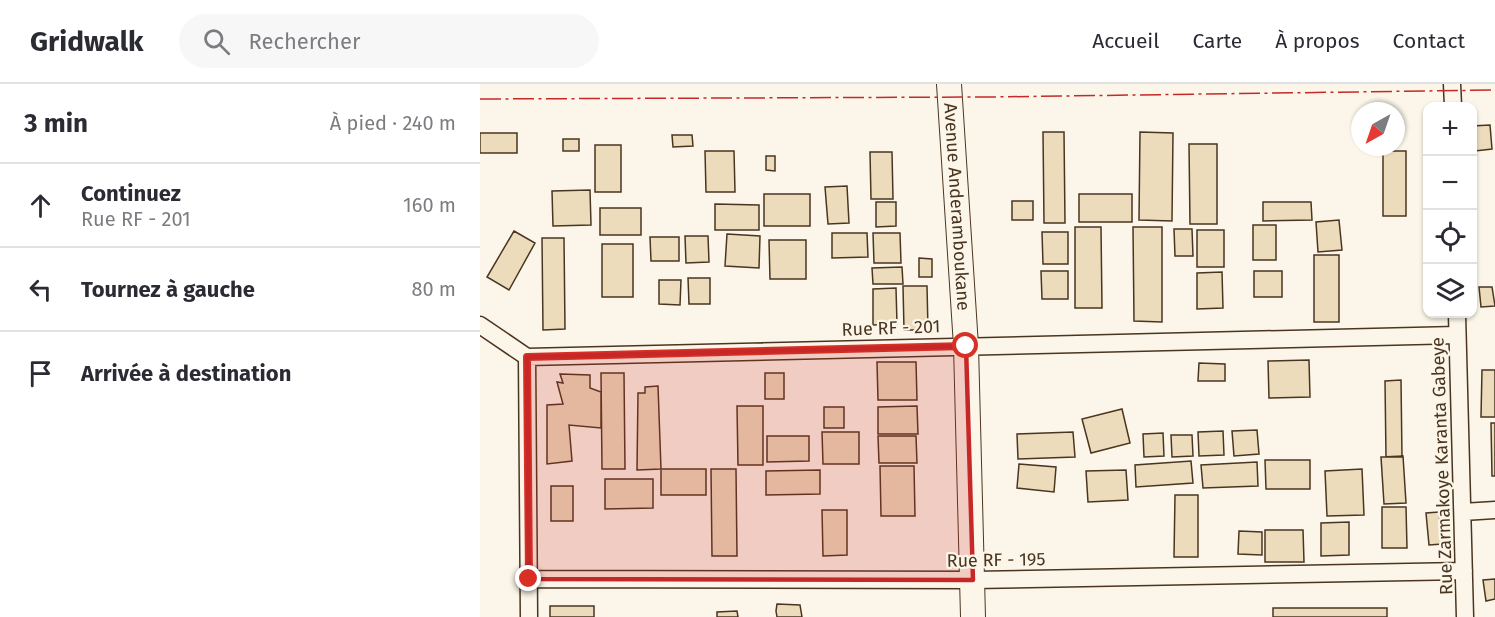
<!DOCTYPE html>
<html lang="fr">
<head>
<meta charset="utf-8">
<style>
  body { margin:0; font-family:"Fira Sans",sans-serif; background:#f7f7f7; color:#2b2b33 }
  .controls { position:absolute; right:18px; top:18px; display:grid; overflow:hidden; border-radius:12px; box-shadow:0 2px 4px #0004 }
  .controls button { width:54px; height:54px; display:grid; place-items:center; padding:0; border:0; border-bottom:2px solid #e1e1e2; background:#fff; color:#2b2b33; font:30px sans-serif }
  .compass { position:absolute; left:871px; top:18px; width:54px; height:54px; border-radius:50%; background:#fff; box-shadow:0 2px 4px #0004; rotate:220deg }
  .stop { position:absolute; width:18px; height:18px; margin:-14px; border:4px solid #d93025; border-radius:50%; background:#fff }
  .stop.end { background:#d93025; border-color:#fff; box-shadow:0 2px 6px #0008 }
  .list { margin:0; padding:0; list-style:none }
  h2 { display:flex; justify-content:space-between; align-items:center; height:78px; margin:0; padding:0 24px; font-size:26px }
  h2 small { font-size:20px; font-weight:400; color:#7c7c81 }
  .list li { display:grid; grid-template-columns:39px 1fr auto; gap:18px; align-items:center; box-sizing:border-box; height:84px; padding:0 24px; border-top:2px solid #e1e1e2 }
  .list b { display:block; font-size:22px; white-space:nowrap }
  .list p { margin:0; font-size:20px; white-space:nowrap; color:#7c7c81 }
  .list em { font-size:20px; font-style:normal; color:#7c7c81 }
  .icon { flex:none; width:33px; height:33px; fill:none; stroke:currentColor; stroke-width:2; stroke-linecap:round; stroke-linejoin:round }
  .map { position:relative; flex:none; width:1015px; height:533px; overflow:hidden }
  header { display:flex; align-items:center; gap:36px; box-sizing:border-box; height:84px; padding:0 30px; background:#fff; border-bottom:2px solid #e1e1e2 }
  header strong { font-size:28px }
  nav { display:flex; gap:33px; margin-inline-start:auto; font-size:21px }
  .search { width:420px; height:54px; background:#f7f7f7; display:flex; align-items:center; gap:15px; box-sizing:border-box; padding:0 21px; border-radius:33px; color:#7c7c81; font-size:22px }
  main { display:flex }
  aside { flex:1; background:#fff }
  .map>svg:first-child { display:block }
  .building { fill:#ecdcbc; stroke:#4a3520; stroke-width:1.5 }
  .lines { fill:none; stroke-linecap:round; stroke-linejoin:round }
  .street-casing { stroke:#4a3520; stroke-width:19 }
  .secondary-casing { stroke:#4a3520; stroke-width:26 }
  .street { stroke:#fbf6e9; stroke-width:16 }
  .secondary { stroke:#fbf6e9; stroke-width:24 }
  .power { stroke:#c62828; stroke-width:1.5; stroke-dasharray:21 4.5 3 4.5; stroke-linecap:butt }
  .route { stroke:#d93025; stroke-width:8 }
  .marked { fill:#c62828; fill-opacity:0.2; stroke:#c62828; stroke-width:4.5; stroke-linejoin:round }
  .labels { text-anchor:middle; stroke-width:4.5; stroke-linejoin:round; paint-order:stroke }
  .street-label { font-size:18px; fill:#4a3520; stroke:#fbf6e9 }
</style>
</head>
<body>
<header>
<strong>Gridwalk</strong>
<div class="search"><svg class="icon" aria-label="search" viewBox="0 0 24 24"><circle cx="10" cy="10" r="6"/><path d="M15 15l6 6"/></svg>Rechercher</div>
<nav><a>Accueil</a><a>Carte</a><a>À propos</a><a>Contact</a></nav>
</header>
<main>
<aside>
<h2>3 min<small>À pied · 240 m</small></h2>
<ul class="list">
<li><svg class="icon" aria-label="ahead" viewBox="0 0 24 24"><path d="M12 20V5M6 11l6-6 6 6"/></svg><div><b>Continuez</b><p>Rue RF - 201</p></div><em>160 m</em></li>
<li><svg class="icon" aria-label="left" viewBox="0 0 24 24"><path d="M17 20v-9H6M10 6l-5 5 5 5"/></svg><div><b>Tournez à gauche</b></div><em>80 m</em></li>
<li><svg class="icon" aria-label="arrive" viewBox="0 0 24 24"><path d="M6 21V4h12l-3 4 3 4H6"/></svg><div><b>Arrivée à destination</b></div></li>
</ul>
</aside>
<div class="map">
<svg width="1015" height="533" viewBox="0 0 1015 533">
  <rect width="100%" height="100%" fill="#fbf6e9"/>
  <path class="building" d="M1010,41L1012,65L995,67L992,42Z
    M563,48H584L585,139H564Z
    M660,48L693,49L692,137L659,136Z
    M0,49H37V69H0Z
    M192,51H212L213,62L193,63Z
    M83,55H99V67H83Z
    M709,60H737V140H710Z
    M115,61H141V108H115Z
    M225,67H254L255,108H226Z
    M903,67H926V132H903Z
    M390,68H412L413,115H391Z
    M286,72H295V87L286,86Z
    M367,102L369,139L348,140L345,103Z
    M110,106L111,141L73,142L72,107Z
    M284,110H330V142H284Z
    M599,110H652V138H599Z
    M532,117H553V136H532Z
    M396,118H416V142L396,143Z
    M783,118H831L832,136L783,137Z
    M235,120L279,121V146H235Z
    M120,124H161V151H120Z
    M859,136L862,166L838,168L836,138Z
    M773,141H796V176H773Z
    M595,143H621L622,224H595Z
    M653,143H682V238L654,237Z
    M694,145H712L713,172H695Z
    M717,146H744V183H717Z
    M34,147L55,159L29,206L7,193Z
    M562,148H588V180H563Z
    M352,149H387L388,173L352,174Z
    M393,149H420L421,179H394Z
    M247,150L280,152L279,184L245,182Z
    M205,152H228L229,178L206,179Z
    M170,153H199V177H171Z
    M62,154H84L85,245L63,246Z
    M289,156H326V195H290Z
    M122,160H153V213H122Z
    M834,171H859V238H834Z
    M439,174L452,175V193H439Z
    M422,183L423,200H393L392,184Z
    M561,187H588V215H562Z
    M774,187H802V213H774Z
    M742,188L743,224L717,225V189Z
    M208,194H230V220H209Z
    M179,196H201L200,221L179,220Z
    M423,202H447L448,246H424Z
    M999,203H1012L1015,222L1001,223Z
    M416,204L417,240L393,241V205Z
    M829,276L830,313L789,314L788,277Z
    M397,278H436L437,316H398Z
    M719,279L745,280V297H718Z
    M1002,286H1015V333H1001Z
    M121,289H144L145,385H122Z
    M285,289H304V315H285Z
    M80,290L110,291V304L121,308V344L89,341L92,377L67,380V321L83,320L77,298L83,299Z
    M921,296L922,373H906L905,297Z
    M178,302L181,385L157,386L158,309H165V303Z
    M257,322H283V381H258Z
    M437,322L438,350H398V323Z
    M344,323H364V344H344Z
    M642,325L650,359L611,369L602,335Z
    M1011,339H1015V392H1012Z
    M777,346L779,370L754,372L752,347Z
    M743,347L744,371L719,372L718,348Z
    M342,348H379V380H343Z
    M593,348L595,373L538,375L537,350Z
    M683,349L684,372L664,373L663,350Z
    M691,351H712L713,372L692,373Z
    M287,352H329V377L287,378Z
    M398,352H436L437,379H399Z
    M923,372L926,419L904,420L901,373Z
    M785,376H830V405H786Z
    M711,377L713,399L656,403L655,381Z
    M777,378L778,402L723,404L721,381Z
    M539,380L576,383L574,408L537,404Z
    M400,382H434L435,432H401Z
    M181,385H226V411H181Z
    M231,385H256L257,472H232Z
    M882,385L884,431L847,432L845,387Z
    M340,386V410L286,411V387Z
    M646,386L648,416L608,418L606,387Z
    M125,395H173V424L125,425Z
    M71,402H93V437H71Z
    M695,411H718V473H694Z
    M902,423H926L927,464H902Z
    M342,426H367V471L343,472Z
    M959,428L962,460L949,461L946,429Z
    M869,438V471L841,472V439Z
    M785,446H823L824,478H785Z
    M759,447L782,448V471L758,470Z
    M1015,495V515L1006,517L1003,496Z
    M297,520L320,521L322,533H297L296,527Z
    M70,522H114V533H70Z
    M793,524H907V533H793Z
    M257,527L258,533H237V528Z"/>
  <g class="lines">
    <defs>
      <path id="street" d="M972,0L973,22
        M977,230L985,533
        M0,241L47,273L977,251
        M47,273L49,533
        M983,428L1015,426
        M49,495L493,496L984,487"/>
      <g id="secondary">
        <path id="s1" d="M469,0L486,262L493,533"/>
      </g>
    </defs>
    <use href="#street" class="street-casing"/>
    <use href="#secondary" class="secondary-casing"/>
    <use href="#street" class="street"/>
    <use href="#secondary" class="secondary"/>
    <path class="power" d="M0,15L510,13L1015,6"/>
  </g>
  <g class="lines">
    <path class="route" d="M49,495L47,273L486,262"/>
  </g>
  <path class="marked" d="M486,262L493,496L49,495L47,273Z"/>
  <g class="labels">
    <g class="street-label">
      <text dy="6" stroke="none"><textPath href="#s1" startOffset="123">Avenue Anderamboukane</textPath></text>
      <text transform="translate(411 244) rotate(-2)" y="6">Rue RF - 201</text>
      <text transform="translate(962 382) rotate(-92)" y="6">Rue Zarmakoye Karanta Gabeye</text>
      <text transform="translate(516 476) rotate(-1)" y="6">Rue RF - 195</text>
    </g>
  </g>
</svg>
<div class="controls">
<button>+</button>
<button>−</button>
<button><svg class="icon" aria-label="locate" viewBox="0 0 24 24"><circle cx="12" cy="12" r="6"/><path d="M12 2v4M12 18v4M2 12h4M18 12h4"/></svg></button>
<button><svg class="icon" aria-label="layers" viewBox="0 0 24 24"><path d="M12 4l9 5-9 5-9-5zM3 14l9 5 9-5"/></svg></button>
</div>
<svg class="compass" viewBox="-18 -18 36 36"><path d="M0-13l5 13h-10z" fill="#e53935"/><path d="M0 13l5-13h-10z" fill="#7c7c81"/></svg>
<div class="stop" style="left:486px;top:262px"></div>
<div class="stop end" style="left:49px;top:495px"></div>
</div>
</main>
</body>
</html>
